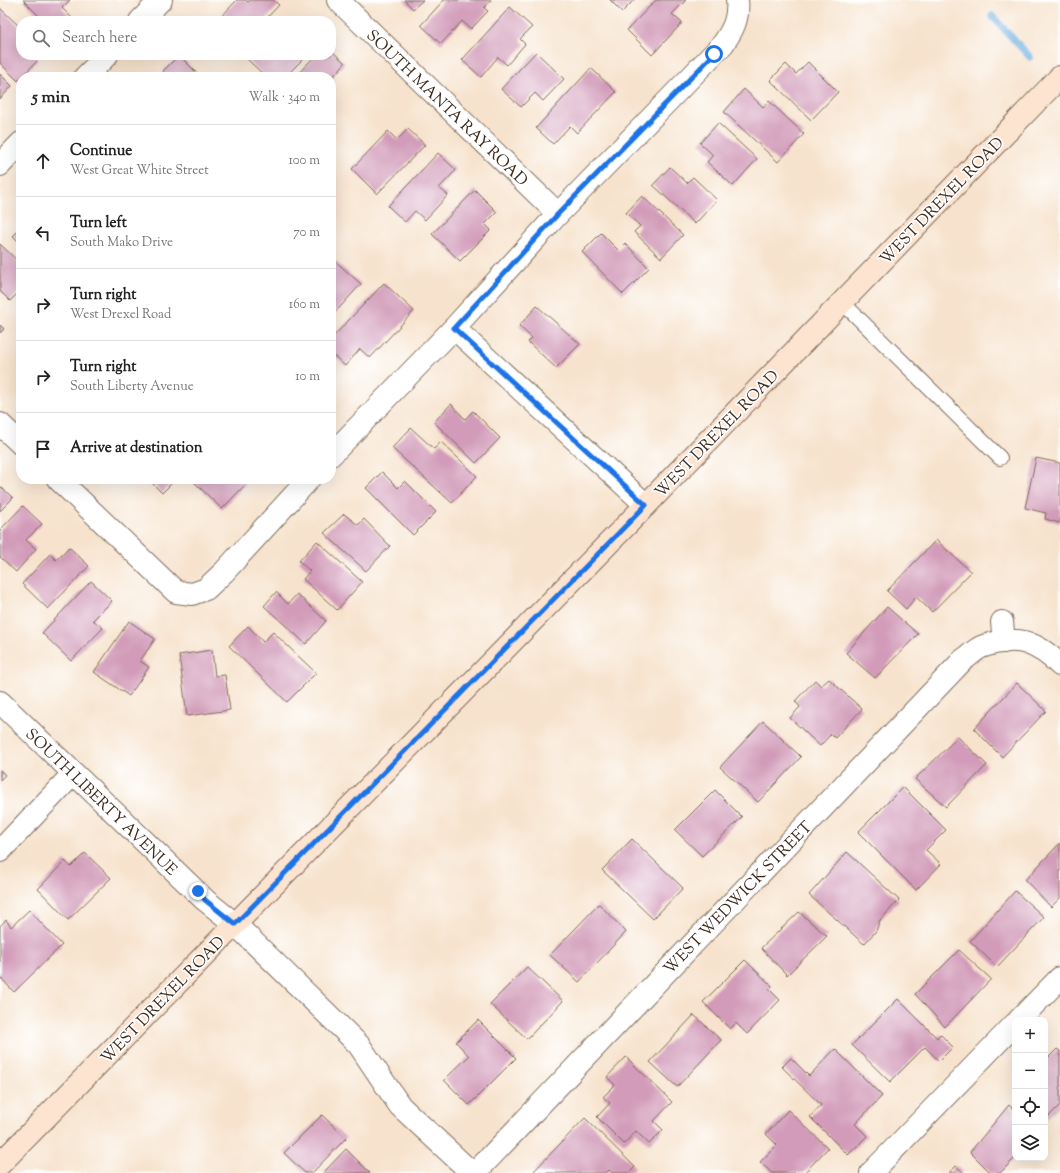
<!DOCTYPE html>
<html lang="en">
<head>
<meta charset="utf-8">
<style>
  body { margin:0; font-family:"Sorts Mill Goudy",serif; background:#f2f2f2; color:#222 }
  .controls { position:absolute; right:12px; bottom:12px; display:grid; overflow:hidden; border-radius:8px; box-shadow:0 4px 16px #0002 }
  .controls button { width:36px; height:36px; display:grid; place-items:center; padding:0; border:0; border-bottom:1px solid #e0e0e0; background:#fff; color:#222; font:20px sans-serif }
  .stop { position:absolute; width:12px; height:12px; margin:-9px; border:3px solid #1a73e8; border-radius:50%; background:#fff }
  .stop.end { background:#1a73e8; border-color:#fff; box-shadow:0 1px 4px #0008 }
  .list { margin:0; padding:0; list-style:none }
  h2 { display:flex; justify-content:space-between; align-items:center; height:52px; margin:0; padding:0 16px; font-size:17px }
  h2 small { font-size:13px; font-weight:400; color:#767676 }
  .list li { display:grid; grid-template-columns:26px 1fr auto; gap:12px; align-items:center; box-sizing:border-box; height:72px; padding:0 16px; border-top:1px solid #e0e0e0 }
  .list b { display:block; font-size:15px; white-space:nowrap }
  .list p { margin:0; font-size:13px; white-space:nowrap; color:#767676 }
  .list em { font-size:13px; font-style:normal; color:#767676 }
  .icon { flex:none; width:22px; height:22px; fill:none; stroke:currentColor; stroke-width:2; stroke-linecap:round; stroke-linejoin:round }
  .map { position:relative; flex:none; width:1060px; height:1173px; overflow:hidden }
  .search { position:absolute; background:#fff; box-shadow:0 4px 16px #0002; left:16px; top:16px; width:320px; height:44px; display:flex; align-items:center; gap:10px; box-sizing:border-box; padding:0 14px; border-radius:16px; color:#767676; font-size:15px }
  .panel { position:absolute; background:#fff; box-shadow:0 4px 16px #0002; left:16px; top:72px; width:320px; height:412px; border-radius:16px }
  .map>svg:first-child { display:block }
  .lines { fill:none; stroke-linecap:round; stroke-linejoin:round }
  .stream { stroke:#6baddf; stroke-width:7 }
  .building { fill:#d29bb9 }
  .lane-casing { stroke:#7d6b5b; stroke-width:16 }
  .street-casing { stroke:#7d6b5b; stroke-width:24 }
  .secondary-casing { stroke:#7d6b5b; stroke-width:24 }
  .lane { stroke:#fff; stroke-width:14 }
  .street { stroke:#fff; stroke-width:22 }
  .secondary { stroke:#fde4d1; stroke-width:22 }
  .route { stroke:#1a73e8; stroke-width:5 }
  .labels { text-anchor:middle; stroke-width:3.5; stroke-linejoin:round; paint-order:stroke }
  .street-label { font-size:16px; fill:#3b2a1e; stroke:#fff }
</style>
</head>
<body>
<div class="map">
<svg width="1060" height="1173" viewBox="0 0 1060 1173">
  <rect width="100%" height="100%" fill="#fff"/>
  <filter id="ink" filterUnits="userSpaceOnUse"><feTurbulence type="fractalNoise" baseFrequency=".025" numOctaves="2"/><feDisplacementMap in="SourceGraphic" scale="8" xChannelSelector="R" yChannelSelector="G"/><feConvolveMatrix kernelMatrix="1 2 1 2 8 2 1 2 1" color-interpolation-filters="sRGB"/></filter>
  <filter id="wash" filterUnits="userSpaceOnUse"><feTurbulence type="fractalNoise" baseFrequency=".012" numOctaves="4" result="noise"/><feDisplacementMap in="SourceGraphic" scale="16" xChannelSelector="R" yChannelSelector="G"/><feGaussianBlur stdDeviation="0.9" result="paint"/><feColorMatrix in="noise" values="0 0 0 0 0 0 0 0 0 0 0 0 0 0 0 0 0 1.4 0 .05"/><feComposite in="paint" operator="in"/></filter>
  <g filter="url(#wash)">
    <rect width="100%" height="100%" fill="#f7e3cd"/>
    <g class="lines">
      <path class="stream" d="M992,16L1030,57"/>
    </g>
    <g id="blocks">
      <path class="building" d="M23,0H70L62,8L75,21H44Z
        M237,0H246L248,2L250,0H273L279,5L264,21H217Z
        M404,0H423L413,9Z
        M444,0H491L484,8L488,11L471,29L462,21L441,44L421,25Z
        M610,0H634L622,12Z
        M656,0H686L672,14L682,23L652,55L627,30Z
        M510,7L532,27L520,39L525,44L507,65L498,57L481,77L462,60Z
        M0,8L21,28V55H33L38,60L18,81L0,63Z
        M331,50L345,63L331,79V77H295L316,55H331Z
        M536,52L564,79L543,101L535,93L521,107L501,89Z
        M179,55L201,77H168L163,71Z
        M251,55H307L285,77H266L247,59Z
        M808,62L838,92L811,120L770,80L786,64L796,74Z
        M591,68L616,92L577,133L570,126L553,144L536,128Z
        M0,74L12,86L0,99Z
        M331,84L336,89L331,94Z
        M744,89L763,107L769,101L804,134L778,162L724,112Z
        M718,123L757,159L733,186L707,162L713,155L700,143Z
        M408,129L425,145L377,194L352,169L388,131L397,140Z
        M438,153L456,170L439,188L448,195L425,220L415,211L405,222L388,206Z
        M670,167L687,183L693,177L717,200L695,224L653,185Z
        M475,190L497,212L485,224L491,230L460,261L432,234Z
        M642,196L683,235L661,258L634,232L640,226L626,213Z
        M21,228V244L13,236Z
        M601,233L618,250L625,243L649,268L623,294L582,252Z
        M0,244L21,264V290L10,301L0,291Z
        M334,260L361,284L331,317V264Z
        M384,283L414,311L370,358L360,349L345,366L331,353V339Z
        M537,306L580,344L556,368L528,342L532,338L519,326Z
        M0,325L4,329L0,333Z
        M451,404L465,419L473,411L500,438L476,463L434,422Z
        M411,428L434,449L441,442L477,476L452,503L392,448Z
        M1036,458L1060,463V523L1045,519L1046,513L1025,508Z
        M382,472L398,488L405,481L436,512L413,535L366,488Z
        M148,479H176L162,493Z
        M197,479H241L246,484L222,509L194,482Z
        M0,486L13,498L0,511Z
        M23,506L42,524L26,540L36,549L16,572L0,557V530Z
        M344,514L358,525L364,519L390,546L366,571L324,533Z
        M936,540L971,572L932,612L916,597L906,609L887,591Z
        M317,541L362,582L337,610L303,579L310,571L299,561Z
        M69,547L89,566L48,609L22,584L50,554L56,560Z
        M91,581L112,601L93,620L103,628L71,661L42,633Z
        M276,592L288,604L297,594L326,621L306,644L264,606Z
        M887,607L918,634L875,678L846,653Z
        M129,621L155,639L140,661L149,667L129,696L94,672Z
        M248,626L263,642L273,632L316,673L287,702L229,646Z
        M212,650L215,676L225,675L230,710L187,716L179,655Z
        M829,679L862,709L835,738L831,734L820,746L790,718L800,707L795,701L815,680L821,686Z
        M1017,683L1046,711L1002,757L974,729Z
        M763,721L801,757L758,802L720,767Z
        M958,737L987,765L946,807L915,779Z
        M0,770L5,775L0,780Z
        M903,787L946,830L926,850L941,864L916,890L858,832Z
        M715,790L742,817L702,856L675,830Z
        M632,839L683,888L653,919L602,870Z
        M1060,843V898L1051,907L1025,880Z
        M847,852L899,900L880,920L876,931L864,944L809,895Z
        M85,853L111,878L68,920L38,889L65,861L71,867Z
        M1015,891L1044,917L997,967L970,941Z
        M599,904L626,932L579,982L550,955Z
        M29,910L62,945L14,992L0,977V926L6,920L11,927Z
        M799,912L827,936L787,975L761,948Z
        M959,950L991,979L945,1027L915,994Z
        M745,960L772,986L769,989L780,1000L747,1034L736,1023L730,1029L703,1002Z
        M527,967L563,1001L527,1039L490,1004Z
        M898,999L937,1038L940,1034L953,1047L939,1061L925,1047L890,1082L852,1045Z
        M694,1015L721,1040L677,1087L650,1062Z
        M478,1020L516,1058L469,1105L444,1080L469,1056L456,1042Z
        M835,1049L882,1096L855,1124L867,1136L848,1155L810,1117L821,1105L782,1067L791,1058L809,1076Z
        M1057,1049L1060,1051V1105L1045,1120V1061Z
        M626,1057L672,1102L654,1121L663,1130L649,1144L636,1131L624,1144L597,1117L610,1103L603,1097L615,1085L607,1077Z
        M1009,1105L1015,1111V1158L1000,1173H991L970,1152Z
        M788,1110L828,1148L804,1173H772L760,1162L777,1145L766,1134Z
        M322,1115L346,1138L312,1173H305L284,1153Z
        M585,1118L635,1167L629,1173H612L609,1170L606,1173H536L534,1171Z
        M346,1149L370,1173H323Z
        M956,1166L964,1173H949Z"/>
    </g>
  </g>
  <g filter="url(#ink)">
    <use href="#blocks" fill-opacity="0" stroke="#7d6b5b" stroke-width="1"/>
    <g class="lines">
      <defs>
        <path id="lane" d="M842,302L1000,458"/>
        <path id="street" d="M338,0L558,214
          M140,21L161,0
          M85,77L107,55
          M0,165L21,143
          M454,328L646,505
          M0,424L21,444
          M331,455L454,328L558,214L723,44C733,30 739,18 737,0
          M58,479L176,592L192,594L206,589L224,572L309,479
          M1002,622L1004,642
          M0,702L205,900L235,924L359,1045L400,1106L472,1173
          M0,851L73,774
          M1019,1020L1060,978
          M475,1173L963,660C969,656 975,650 981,647C994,642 1014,638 1027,643C1039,647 1051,656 1060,665
          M871,1173L1015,1024"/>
        <path id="secondary" d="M0,1164L646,505L1060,77"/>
      </defs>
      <use href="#lane" class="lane-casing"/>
      <use href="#street" class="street-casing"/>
      <use href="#secondary" class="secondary-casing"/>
      <use href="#lane" class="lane"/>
      <use href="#street" class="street"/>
      <use href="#secondary" class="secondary"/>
    </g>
  </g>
  <g class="lines" filter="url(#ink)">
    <path class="route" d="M198,891L205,900L235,924L646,505L454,328L558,214L714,54"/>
  </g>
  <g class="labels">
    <g class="street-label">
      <text transform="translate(448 107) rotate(44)" y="6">SOUTH MANTA RAY ROAD</text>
      <text transform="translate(941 200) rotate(-46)" y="6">WEST DREXEL ROAD</text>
      <text transform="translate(716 433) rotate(-46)" y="6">WEST DREXEL ROAD</text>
      <text transform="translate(102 801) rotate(44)" y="6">SOUTH LIBERTY AVENUE</text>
      <text transform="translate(737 897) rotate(-46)" y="6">WEST WEDWICK STREET</text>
      <text transform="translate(162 999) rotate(-46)" y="6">WEST DREXEL ROAD</text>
    </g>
  </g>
</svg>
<div class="controls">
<button>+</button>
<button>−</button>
<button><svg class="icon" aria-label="locate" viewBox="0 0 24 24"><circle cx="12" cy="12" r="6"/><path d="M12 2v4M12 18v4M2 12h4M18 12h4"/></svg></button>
<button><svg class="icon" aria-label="layers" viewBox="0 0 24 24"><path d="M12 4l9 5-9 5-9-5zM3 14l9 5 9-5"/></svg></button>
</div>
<div class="stop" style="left:714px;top:54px"></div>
<div class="stop end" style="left:198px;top:891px"></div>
<div class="search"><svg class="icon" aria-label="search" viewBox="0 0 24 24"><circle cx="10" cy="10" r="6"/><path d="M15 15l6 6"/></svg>Search here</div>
<section class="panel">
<h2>5 min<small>Walk · 340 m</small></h2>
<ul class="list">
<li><svg class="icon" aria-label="ahead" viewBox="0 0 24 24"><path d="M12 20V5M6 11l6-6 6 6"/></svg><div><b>Continue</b><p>West Great White Street</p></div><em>100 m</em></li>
<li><svg class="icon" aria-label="left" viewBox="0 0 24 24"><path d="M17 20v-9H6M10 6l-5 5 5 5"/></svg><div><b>Turn left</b><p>South Mako Drive</p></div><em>70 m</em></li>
<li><svg class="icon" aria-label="right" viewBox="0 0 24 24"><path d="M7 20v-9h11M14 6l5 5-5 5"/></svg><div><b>Turn right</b><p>West Drexel Road</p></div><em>160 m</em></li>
<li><svg class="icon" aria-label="right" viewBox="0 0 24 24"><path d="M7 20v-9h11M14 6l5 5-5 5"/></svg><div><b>Turn right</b><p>South Liberty Avenue</p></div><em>10 m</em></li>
<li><svg class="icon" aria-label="arrive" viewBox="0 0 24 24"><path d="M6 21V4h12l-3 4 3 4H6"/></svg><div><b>Arrive at destination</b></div></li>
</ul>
</section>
</div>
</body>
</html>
